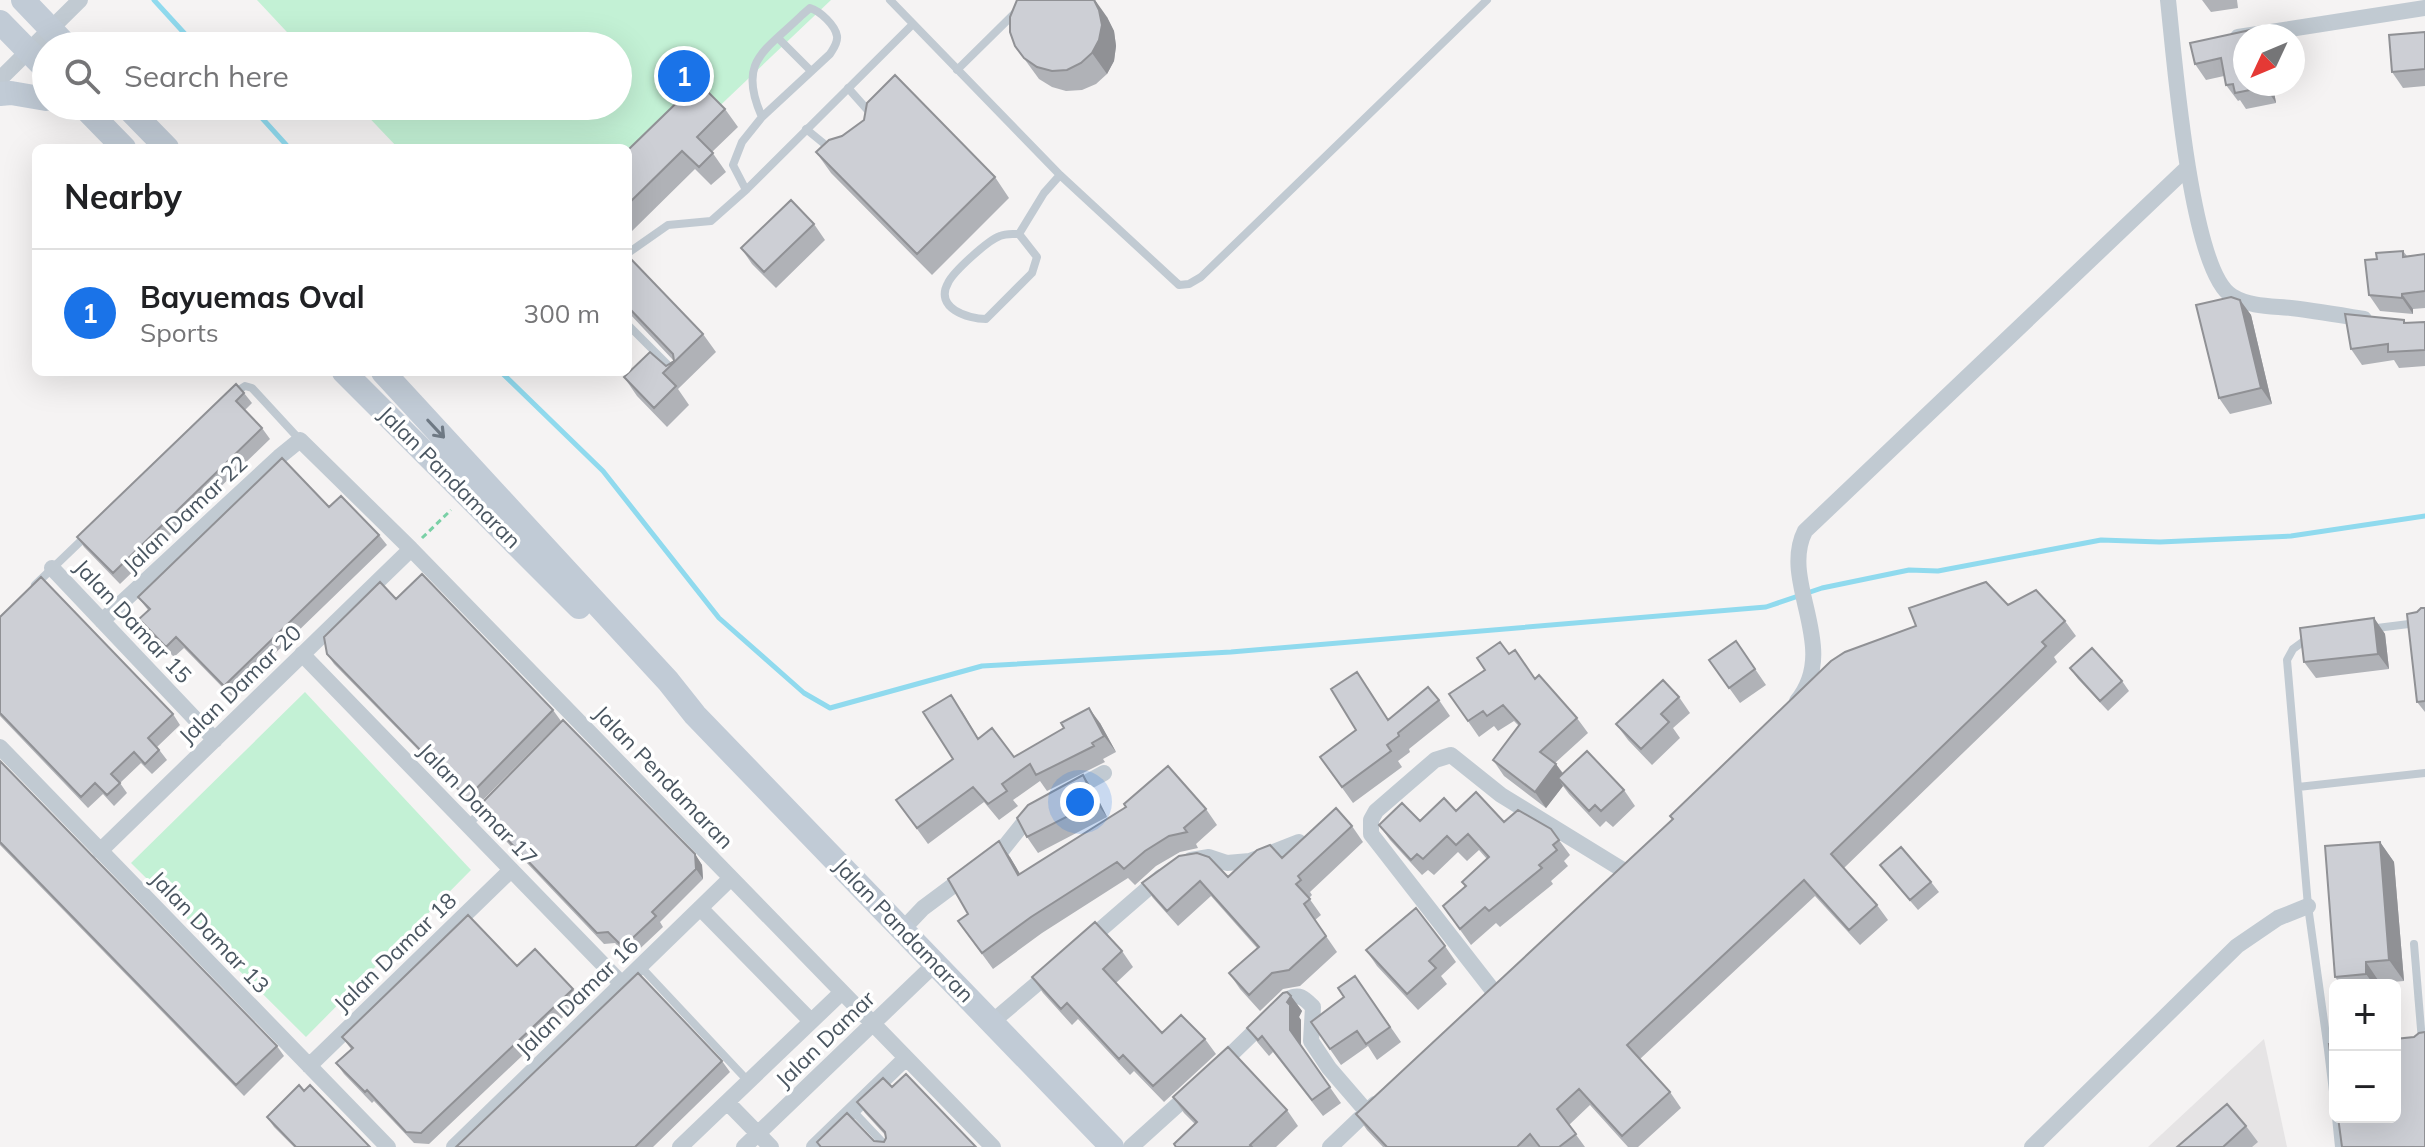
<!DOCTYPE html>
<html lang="en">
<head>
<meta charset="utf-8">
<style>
  body { margin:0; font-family:Mulish,sans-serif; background:#f6f6f6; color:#202124 }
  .controls { position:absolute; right:24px; bottom:24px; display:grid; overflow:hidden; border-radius:12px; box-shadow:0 8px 32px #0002 }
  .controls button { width:72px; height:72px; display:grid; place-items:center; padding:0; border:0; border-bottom:2px solid #e0e0e0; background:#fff; color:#202124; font:40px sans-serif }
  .compass { position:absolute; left:2233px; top:24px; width:72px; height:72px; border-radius:50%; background:#fff; box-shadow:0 8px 32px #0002; rotate:226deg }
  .you { position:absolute; left:1080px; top:802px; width:28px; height:28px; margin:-20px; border:6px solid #fff; border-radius:50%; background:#1a73e8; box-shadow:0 0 0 12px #1a73e833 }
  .badge { display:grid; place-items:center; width:52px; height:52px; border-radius:50%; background:#1a73e8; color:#fff; font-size:26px; font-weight:700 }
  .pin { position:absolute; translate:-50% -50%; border:4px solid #fff; box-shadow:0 2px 8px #0006 }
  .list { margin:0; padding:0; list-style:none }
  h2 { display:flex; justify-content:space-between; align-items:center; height:104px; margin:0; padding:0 32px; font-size:34px }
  h2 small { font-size:26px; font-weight:400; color:#757577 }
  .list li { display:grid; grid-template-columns:52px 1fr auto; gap:24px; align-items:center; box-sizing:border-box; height:128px; padding:0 32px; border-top:2px solid #e0e0e0 }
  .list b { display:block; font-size:30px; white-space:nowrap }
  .list p { margin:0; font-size:26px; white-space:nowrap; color:#757577 }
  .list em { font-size:26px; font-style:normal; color:#757577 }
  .icon { flex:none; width:44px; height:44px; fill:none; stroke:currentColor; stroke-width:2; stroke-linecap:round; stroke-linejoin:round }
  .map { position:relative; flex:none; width:2425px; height:1147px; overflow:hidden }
  .search { position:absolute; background:#fff; box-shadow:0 8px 32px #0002; left:32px; top:32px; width:600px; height:88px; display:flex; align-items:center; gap:20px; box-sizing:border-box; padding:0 28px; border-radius:44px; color:#757577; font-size:30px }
  .panel { position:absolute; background:#fff; box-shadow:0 8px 32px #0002; left:32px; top:144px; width:600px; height:232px; border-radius:12px }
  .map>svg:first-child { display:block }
  .education { fill:#e6e4e5 }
  .green { fill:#c3f1d5 }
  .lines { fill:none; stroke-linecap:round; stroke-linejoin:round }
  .stream { stroke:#90daee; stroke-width:5 }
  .path { stroke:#7ad0a6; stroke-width:3; stroke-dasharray:6 4; stroke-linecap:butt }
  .service { stroke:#c1cad2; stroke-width:8 }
  .minor { stroke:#c1cad2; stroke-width:16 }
  .secondary { stroke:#c1cbd6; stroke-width:24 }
  .wall { fill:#b0b2b7 }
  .shaded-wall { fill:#909195 }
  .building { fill:#cdcfd5; stroke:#909195; stroke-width:2 }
  .oneway { stroke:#6e7984 }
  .labels { text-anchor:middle; stroke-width:7; stroke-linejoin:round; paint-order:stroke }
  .street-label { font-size:22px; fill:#4a5661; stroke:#fff }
</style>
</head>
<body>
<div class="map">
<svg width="2425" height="1147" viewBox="0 0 2425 1147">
  <rect width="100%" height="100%" fill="#f5f3f3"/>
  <path class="education" d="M2264,1039L2287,1147H2148Z"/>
  <path class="green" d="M257,0H831L628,193V148H398L358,106H618V46H300Z
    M305,692L471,870L306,1037L131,863Z"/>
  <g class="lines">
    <path class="stream" d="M154,0L196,46
      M251,106L289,148
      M501,372L603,471L719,618L804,693L830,708L982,666L1231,652L1766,607L1822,588L1909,570L1938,571L2101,540L2160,542L2291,536L2425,516"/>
    <path class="path" d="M422,538L451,510"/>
    <path class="service" d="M890,0L1060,175L1179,285L1189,284L1201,277L1487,0
      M778,38L811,71
      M957,70L1028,0
      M848,88L872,115
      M806,129L833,151
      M746,190L733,165L742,142L762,117C737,61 764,52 802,15L810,8C820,11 835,25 837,36C838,43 833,49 830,54L762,117
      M1019,234C1012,234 1006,233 1000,236C988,240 953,272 948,283C934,308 968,319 986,319L1032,273L1037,257L1019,234L1044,193L1060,175
      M628,253L668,225L711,221L746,190L913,24
      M628,325L673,370
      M234,393L245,386L252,388L300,440
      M35,585L86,536
      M2369,629L2425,622
      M2308,638L2293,649L2287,660L2308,906L2328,1050L2335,1051
      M2298,787L2425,773
      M468,825L487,805
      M2414,944L2422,1041
      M640,966L748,1081
      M2328,1050L2335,1108
      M852,1110L887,1147
      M2336,1117L2339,1147"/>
    <path class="minor" d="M2168,0C2174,53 2190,271 2232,296C2250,307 2271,306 2291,308C2316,311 2340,315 2364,319
      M2238,37L2425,8
      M0,79L80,0
      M52,568L215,740
      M102,621L279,457L300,440L411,549L993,1147
      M302,654L622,984
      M1797,701C1841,647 1779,582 1805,531L2188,167
      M0,747L388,1147
      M1069,792L1104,773
      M100,851L411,549
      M989,860L1002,850L1034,810
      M1191,860L1209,857L1227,863L1250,861L1299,842
      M700,908L811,1021
      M904,928L923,908L970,873
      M1085,943L1161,877
      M1494,992L1371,834V820L1376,811L1435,760L1451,755L1501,795L1623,870
      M992,1022L1052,971
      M309,1066L511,870
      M1219,1066L1288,999C1300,993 1304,998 1313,1007L1311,1041L1329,1068L1367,1112
      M727,1102L771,1147
      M454,1147L731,878
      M680,1147L842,992
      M744,1147L936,963
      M814,1147L906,1058
      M1131,1147L1194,1090
      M1330,1147L1375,1104
      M2032,1147L2237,946L2278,918L2308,906"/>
    <path class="secondary" d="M23,0L67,46
      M0,22L46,69
      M0,94L11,93L46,99
      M83,106L124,148
      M126,106L167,148
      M344,372L579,607
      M383,372L668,681L695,715L1112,1147"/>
  </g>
  <path class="wall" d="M2202,0H2237L2238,8L2211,12Z
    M1107,17L1114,31L1116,46L1114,61L1107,74L1096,84L1082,90L1066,91L1052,87L1039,79L1015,46Z
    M2255,29L2245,84H2275L2276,86H2273L2276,103L2246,109L2240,100L2238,101L2226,85L2224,76L2206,80L2195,64Z
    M2425,32V86L2403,88L2392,72Z
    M725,109L738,127L712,152L726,172L711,185L695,169L628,235V150Z
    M816,152L995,177L1009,198L932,275L831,173Z
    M814,224L825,240L776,288L752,264L741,248Z
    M2403,251L2407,256L2425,254V308L2413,309V314L2380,311L2369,295L2377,259Z
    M628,256L703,334L716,352L678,389L689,405L667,427L637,396L624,377L666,366L674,361L628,312Z
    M2240,300L2251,315L2272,404L2230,414L2219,398Z
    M2404,320L2406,323L2425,322V366L2399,368L2394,360L2362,365L2351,349Z
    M244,393L252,403L245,410L262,428L270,439L120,584L84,547L77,537Z
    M329,507L379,535L387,545L231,696L184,648L174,657L147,630L139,619L148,610L138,597Z
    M396,599L553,710L561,721L475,808L334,664L327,654Z
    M2008,605L2065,621L2076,636L2054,657L2057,662L1844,868L1877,905L1888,920L1860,945L1815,896L1640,1059L1670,1092L1681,1108L1638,1147H1628L1590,1105L1569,1125L1585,1147H1383L1367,1130L1356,1114L1673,820L1670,816Z
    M2425,608V712L2417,702Z
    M0,617L173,714L180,725L157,747L167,760L152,774L141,763L120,783L127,793L114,806L103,794L88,808L0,716Z
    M2374,618L2385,634L2389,669L2316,678L2304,662Z
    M1736,641L1766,685L1740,703L1709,660Z
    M1509,654L1577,718L1588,733L1555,763L1563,773L1624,790L1635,806L1613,827L1606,821L1600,827L1569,794L1563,786L1546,808L1504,776L1493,760L1519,726L1514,721L1498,731L1494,726L1479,737L1449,694Z
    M2070,668L2122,681L2129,691L2108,711L2078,679Z
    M1368,688L1388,720L1439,700L1450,716L1409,749L1410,752L1398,761L1402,767L1353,803L1320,757L1356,730Z
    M1679,697L1690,713L1673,728L1680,738L1652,765L1628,740L1616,724Z
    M962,711L978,738L1014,757L1100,723L1116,752L1103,759L1105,762L1047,791L1040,781L1013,800L1018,806L999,820L984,802L928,844L896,800L953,759Z
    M0,761L277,1046L284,1056L244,1096L0,845Z
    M1083,775L1094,791L1107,817L1038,853L1027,837Z
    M477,808L695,854L702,865L703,879L660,922L663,927L630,958L615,943L604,944L484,818Z
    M1206,809L1217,825L1196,844L1198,848L1180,852L1156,866L1135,885L1128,878L1042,933L993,969L958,921L968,914L1010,857L1020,874Z
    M1456,811L1504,822L1559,840L1570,855L1564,861L1568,866L1551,881L1553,884L1500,927L1496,923L1471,945L1443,906L1465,886L1462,882L1487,859L1479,850L1467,861L1458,852L1434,875L1428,870L1422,875L1390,840L1379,825L1420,821Z
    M1352,826L1363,842L1310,892L1312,895L1309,898L1321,915L1315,920L1337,952L1300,986L1283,989L1260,1011L1240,989L1229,973L1257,948L1211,896L1178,926L1153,898L1142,883L1228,877L1282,858Z
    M2380,842L2394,862L2404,981L2380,983V985H2341L2335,977Z
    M1880,865L1931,882L1939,892L1918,910L1888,875Z
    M1445,946L1456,962L1441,976L1447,984L1418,1010L1377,966L1366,950Z
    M1122,951L1133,967L1116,983L1162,1033L1205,1039L1216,1054L1164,1102L1134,1071L1130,1075L1078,1019L1072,1025L1043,993L1032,977Z
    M517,966L573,989L581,1000L429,1144L414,1143L374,1101L372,1103L344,1074L336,1063L351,1049L342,1037Z
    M1355,976L1401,1042L1377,1060L1368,1046L1341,1065L1311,1022L1344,998Z
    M1291,996L1302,1011L1299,1017L1301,1020V1046L1341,1103L1323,1116L1273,1052L1269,1056L1258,1043L1247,1028Z
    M722,1061L730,1072L653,1147H456Z
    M892,1087L976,1147H820L817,1142H884L886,1138V1136L865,1113L857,1102Z
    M304,1091L370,1147H294L274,1127L267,1117Z
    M1173,1097L1287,1110L1298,1126L1276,1147H1176L1195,1124L1184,1113Z
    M2246,1126L2258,1142L2252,1147H2177Z"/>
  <path class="shaded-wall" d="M1095,0L1107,17L1114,31L1116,46L1114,61L1107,74L1092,53Z
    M2265,84H2271L2273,86L2276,103L2265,87Z
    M2402,294L2413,309V314L2402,298Z
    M2240,300L2251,315L2272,404L2261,388Z
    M2374,618L2385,634L2389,669L2378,654Z
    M1089,708L1100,723L1116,752L1104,736Z
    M1556,764L1567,780L1558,778L1563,786L1546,808L1535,792Z
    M1083,775L1094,791L1107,817L1096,802Z
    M999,841L1010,857L1030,891L1018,875Z
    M2380,842L2394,862L2404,981L2389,960Z
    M695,854L702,865L703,879L696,869Z
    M2366,962L2380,983V985H2374L2366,974Z
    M1291,996L1302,1011L1299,1017L1301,1020V1046L1290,1030L1287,1002Z"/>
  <path class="building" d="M1017,0H1094L1099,10L1102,25L1099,40L1092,53L1081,63L1067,70L1052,71L1037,67L1024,58L1015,46L1010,32V17Z
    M2255,29L2257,36H2245V84H2265V87L2235,93L2233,84L2226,85L2221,58L2195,64L2190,43Z
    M2425,32V69L2392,72L2389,35Z
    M895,75L995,177L917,254L816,152L829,140L842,136L864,120L867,103Z
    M698,82L725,109L697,137L713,153L699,167L682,151L628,204V150Z
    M791,200L814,224L764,272L741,248Z
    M2403,251V257L2425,254V291L2402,294V298L2369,295L2365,260L2377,259L2376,253Z
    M628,256L703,334L663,373L676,386L654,408L624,377L650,352L666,366L674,361L673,354L628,307Z
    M2231,297L2240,300L2261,388L2219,398L2196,305Z
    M2345,314L2404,320V323L2425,322V350L2388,352V344L2351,349Z
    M236,384L244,393L236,401L262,428L113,573L77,537Z
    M282,458L329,507L341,496L379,535L224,686L176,637L166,647L139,619L150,609L138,597Z
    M422,574L553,710L467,798L327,654L324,637L380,582L396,599Z
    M41,577L173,714L148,738L159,750L145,764L134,752L111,774L120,783L107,795L95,783L81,797L0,713V617Z
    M1986,582L2008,605L2036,590L2065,621L2042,642L2046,646L1831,854L1877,905L1849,930L1804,880L1627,1045L1670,1092L1622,1136L1579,1089L1557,1109L1576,1134L1559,1147H1540L1530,1134L1517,1147H1387L1356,1114L1673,819L1670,816L1831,661L1845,652L1916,626L1909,608Z
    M2421,608H2425V701L2417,702L2407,614L2417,612Z
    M2374,618L2378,654L2304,662L2300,628Z
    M1736,641L1755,669L1729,688L1709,660Z
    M1500,642L1509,654L1515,650L1535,679L1539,675L1577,718L1540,752L1556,764L1535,792L1493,760L1520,724L1503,705L1487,716L1483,711L1468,721L1449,694L1485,670L1477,658Z
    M2092,648L2122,681L2100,701L2070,668Z
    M1357,672L1388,720L1428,687L1439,700L1398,733L1399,736L1387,745L1391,751L1342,787L1320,757L1356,730L1331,689Z
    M1663,680L1679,697L1661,714L1669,722L1641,749L1616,724Z
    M951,695L978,739L992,728L1014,757L1064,728L1061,723L1089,708L1104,736L1092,743L1094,746L1036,775L1030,764L1002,784L1007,791L988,804L973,787L917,828L896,800L953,759L923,712Z
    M563,720L695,854L696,869L652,912L656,916L623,947L608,932L597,933L477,808Z
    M1587,751L1624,790L1601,811L1595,805L1589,811L1558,778Z
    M0,761L277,1046L236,1085L0,842Z
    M1168,766L1206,809L1184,828L1187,832L1169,836L1145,851L1124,869L1117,862L1031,917L982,953L958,921L968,914L948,879L999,841L1018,875L1126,807L1124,804Z
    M1083,775L1096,802L1027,837L1017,818L1028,805Z
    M1476,792L1504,822L1518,810L1551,829L1559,840L1553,845L1557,850L1539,865L1542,868L1489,911L1485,907L1460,929L1443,906L1466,886L1462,882L1489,857L1468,834L1456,845L1447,836L1423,859L1417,854L1411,860L1379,825L1402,803L1420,821L1444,798L1456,811Z
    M1336,808L1352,826L1298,876L1301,880L1296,884L1310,899L1304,904L1326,936L1289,970L1272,973L1249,995L1229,973L1259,947L1200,881L1167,911L1142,883L1179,856L1197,853L1209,857L1228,877L1257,850L1270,845L1282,858Z
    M2380,842L2389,960L2366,962V974L2335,977L2325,846Z
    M1901,847L1931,882L1910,900L1880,865Z
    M1416,908L1445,946L1429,961L1436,968L1407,994L1366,950Z
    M468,915L517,966L535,949L573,989L421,1133L406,1132L367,1090L365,1092L336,1063L353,1048L342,1037Z
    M1095,922L1122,951L1103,969L1162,1033L1181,1015L1205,1039L1153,1086L1123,1055L1119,1059L1067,1003L1061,1009L1032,977Z
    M638,973L722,1061L635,1147H456Z
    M1355,976L1390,1027L1366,1044L1357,1031L1330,1049L1311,1022L1344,997L1338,988Z
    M1287,992L1291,996L1287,1002L1290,1005V1030L1330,1087L1312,1100L1262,1036L1258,1040L1247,1028L1283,993Z
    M2425,1032V1147H2342L2338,1117H2395V1039L2414,1037L2419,1033Z
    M2329,1044H2335V1090Z
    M1228,1047L1287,1110L1250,1145L1252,1147H1176L1174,1144L1197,1122L1173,1097Z
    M906,1074L976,1147H821L817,1142L847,1113L874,1141L884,1142L886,1138L885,1132L857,1102L883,1078L892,1087Z
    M299,1085L304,1091L310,1085L370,1147H296L267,1117Z
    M2227,1104L2246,1126L2223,1147H2177Z"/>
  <defs><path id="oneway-shaft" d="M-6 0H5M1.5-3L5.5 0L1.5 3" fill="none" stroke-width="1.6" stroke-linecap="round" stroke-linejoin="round" transform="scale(2)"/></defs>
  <use class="oneway" href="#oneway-shaft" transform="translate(436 429) rotate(47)"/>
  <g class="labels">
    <g class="street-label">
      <text transform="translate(450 477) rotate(45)" y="8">Jalan Pandamaran</text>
      <text transform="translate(185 514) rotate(-43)" y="8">Jalan Damar 22</text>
      <text transform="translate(133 621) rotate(47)" y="8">Jalan Damar 15</text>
      <text transform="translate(240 684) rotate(-44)" y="8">Jalan Damar 20</text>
      <text transform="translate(664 777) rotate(46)" y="8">Jalan Pendamaran</text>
      <text transform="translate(478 804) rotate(46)" y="8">Jalan Damar 17</text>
      <text transform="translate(904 930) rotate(46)" y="8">Jalan Pandamaran</text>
      <text transform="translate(210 932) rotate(46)" y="8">Jalan Damar 13</text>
      <text transform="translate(395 952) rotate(-44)" y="8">Jalan Damar 18</text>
      <text transform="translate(577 997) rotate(-44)" y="8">Jalan Damar 16</text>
      <text transform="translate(825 1039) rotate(-44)" y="8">Jalan Damar</text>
    </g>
  </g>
</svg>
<div class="controls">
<button>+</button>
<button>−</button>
</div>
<svg class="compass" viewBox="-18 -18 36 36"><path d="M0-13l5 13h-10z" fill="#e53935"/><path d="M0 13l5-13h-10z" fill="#757577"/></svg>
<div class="you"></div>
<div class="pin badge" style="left:684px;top:76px">1</div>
<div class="search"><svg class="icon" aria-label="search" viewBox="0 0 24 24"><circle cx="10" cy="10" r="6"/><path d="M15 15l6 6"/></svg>Search here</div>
<section class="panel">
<h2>Nearby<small></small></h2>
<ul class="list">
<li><span class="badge">1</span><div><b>Bayuemas Oval</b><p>Sports</p></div><em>300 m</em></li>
</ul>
</section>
</div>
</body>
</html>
